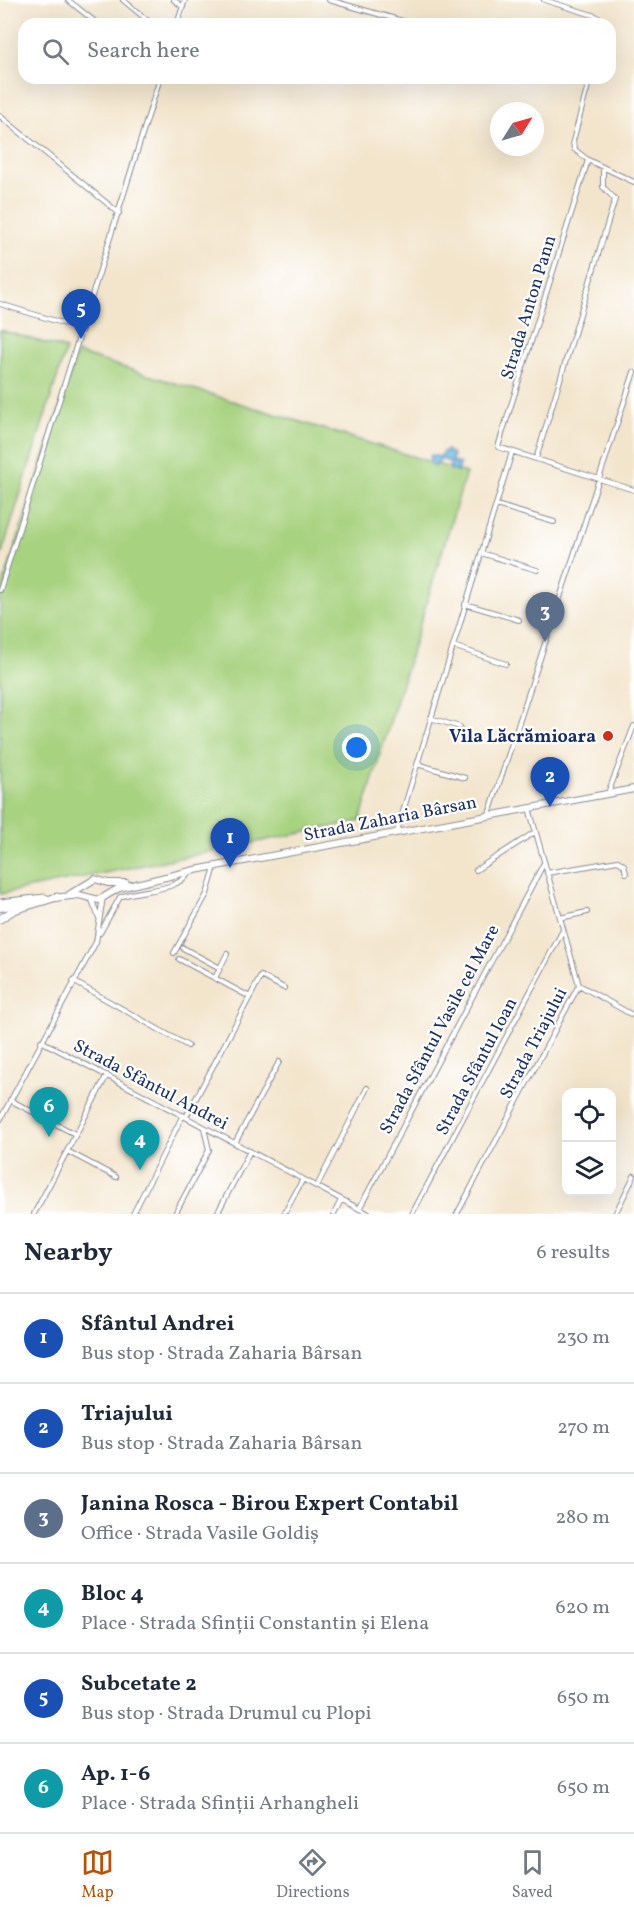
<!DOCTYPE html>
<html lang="en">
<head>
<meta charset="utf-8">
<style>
  body { margin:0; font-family:Vollkorn,serif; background:#f2f2f3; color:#1f2937 }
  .controls { position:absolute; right:18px; bottom:18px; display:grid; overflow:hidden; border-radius:12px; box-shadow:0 6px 24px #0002 }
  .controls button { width:54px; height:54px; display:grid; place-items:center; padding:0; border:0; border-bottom:2px solid #e0e1e3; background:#fff; color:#1f2937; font:30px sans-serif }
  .compass { position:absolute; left:490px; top:102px; width:54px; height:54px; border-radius:50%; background:#fff; box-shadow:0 6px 24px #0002; rotate:53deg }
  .you { position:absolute; left:357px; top:748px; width:21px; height:21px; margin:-15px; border:4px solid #fff; border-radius:50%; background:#1a73e8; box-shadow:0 0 0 9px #1a73e833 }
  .badge { display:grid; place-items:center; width:39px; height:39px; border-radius:50%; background:#b45309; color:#fff; font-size:20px; font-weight:700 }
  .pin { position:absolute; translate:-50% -50px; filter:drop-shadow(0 2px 3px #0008) }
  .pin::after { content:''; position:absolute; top:32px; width:21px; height:18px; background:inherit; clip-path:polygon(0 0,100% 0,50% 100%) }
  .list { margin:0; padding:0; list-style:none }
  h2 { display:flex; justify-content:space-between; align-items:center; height:78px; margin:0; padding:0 24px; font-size:26px }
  h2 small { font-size:20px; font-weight:400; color:#747a83 }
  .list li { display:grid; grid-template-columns:39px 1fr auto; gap:18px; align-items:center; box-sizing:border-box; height:90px; padding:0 24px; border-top:2px solid #e0e1e3 }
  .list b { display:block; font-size:22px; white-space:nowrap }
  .list p { margin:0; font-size:20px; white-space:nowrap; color:#747a83 }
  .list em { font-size:20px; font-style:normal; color:#747a83 }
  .icon { flex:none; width:33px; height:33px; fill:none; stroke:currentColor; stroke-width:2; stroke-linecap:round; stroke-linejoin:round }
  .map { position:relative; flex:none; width:634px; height:1214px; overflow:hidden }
  .search { position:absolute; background:#fff; box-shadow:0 6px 24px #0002; left:18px; right:18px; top:18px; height:66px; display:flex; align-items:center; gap:15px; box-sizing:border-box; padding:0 21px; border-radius:18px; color:#747a83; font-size:22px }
  .sheet { height:618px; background:#fff }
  nav { display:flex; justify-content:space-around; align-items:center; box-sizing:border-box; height:84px; border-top:2px solid #e0e1e3; background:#fff; font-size:16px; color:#747a83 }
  nav a { display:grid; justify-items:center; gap:3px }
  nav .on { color:#b45309 }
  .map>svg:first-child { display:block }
  .green { fill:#a7d27f; stroke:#61806e; stroke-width:1.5 }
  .water { fill:#5fb3db; stroke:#3d719c; stroke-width:1.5 }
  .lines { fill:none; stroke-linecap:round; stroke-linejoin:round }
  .minor-casing { stroke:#878a95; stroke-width:6 }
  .secondary-casing { stroke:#878a95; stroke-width:8 }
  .trunk-casing { stroke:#878a95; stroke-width:9 }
  .minor { stroke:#fff; stroke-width:4 }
  .secondary { stroke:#fff; stroke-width:6 }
  .trunk { stroke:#fff; stroke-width:7 }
  .poi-dot { fill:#c8321e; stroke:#fff; stroke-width:2 }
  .labels { text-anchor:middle; stroke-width:4.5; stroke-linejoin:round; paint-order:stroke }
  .street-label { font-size:18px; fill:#1b2f5e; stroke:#fff }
  .poi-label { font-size:18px; font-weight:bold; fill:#1b2f5e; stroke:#fff; text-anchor:end }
</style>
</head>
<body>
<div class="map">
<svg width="634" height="1214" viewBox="0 0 634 1214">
  <rect width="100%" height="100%" fill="#fff"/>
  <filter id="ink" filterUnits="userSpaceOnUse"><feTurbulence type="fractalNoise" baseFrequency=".0167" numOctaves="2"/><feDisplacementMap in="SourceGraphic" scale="12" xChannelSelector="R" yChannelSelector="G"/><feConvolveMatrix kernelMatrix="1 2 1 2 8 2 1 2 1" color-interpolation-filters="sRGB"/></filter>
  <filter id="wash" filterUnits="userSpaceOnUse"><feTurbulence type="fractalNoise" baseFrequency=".008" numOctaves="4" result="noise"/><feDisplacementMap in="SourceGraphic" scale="24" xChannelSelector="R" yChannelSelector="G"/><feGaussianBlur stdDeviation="1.35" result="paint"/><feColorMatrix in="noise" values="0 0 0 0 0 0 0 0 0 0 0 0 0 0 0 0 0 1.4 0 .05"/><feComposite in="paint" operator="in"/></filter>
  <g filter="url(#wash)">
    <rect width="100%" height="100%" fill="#f3e5cc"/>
    <path class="green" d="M0,330L66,349L0,559Z
      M77,353L466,473L360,821L0,894V595Z"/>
    <path class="water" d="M447,450L453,454L452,461L460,464L458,472L450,470V462L441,459L435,467L429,462L431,455L440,457L442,453Z"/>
  </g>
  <g filter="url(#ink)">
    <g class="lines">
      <defs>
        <path id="minor" d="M68,0L98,24
          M123,0L152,24
          M174,0L183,7
          M329,0L413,24
          M544,0L596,16L605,24
          M177,24L185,0
          M590,78L573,141L574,149L588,160L634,182
          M0,116L119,213
          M588,160L498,447L634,490
          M0,304L82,329
          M536,459L615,199L603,187V167
          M496,505L554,522
          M481,553L537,570
          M0,590L160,78
          M465,604L519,620
          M453,646L506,664
          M430,718L460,727
          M417,764L465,778
          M608,793L634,726
          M489,814L634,372
          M397,831L512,452
          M476,870L535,832
          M547,873L618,861L624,865L626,873
          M91,898L99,918
          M560,918L587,912
          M100,933L120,897C140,889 177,892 188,873
          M183,948L220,968
          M174,953L207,894L215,867
          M179,959L250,997
          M215,978L227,954
          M73,981L188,1046
          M579,985L634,1016
          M41,1041L369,1214
          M10,1100L75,1134
          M186,1117L261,976L284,988
          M0,1120L96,942L103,897
          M235,1143L279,1062
          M67,1151L116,1177
          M317,1186L367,1088
          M359,1209L544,863
          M34,1214L107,1075
          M133,1214L183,1115
          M175,1214L209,1150L204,1128
          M217,1214L250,1151
          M284,1214L303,1179
          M334,1214L341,1200
          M412,1214L563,930
          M457,1214L579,985L529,808
          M615,1214L634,1176"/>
        <path id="secondary" d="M70,894L95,879L108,883H126
          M54,898L79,895L99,900L119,888L195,870L634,789
          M0,908L26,903"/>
        <path id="trunk" d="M0,903L45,898
          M0,919L14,910L57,897"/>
      </defs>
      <use href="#minor" class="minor-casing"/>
      <use href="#secondary" class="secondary-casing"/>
      <use href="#trunk" class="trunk-casing"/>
      <use href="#minor" class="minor"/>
      <use href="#secondary" class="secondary"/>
      <use href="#trunk" class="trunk"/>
    </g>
  </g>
  <circle class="poi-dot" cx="608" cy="736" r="6"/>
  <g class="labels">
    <g class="street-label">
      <text transform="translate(528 307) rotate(-73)" y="6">Strada Anton Pann</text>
      <text transform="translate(390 818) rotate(-11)" y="6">Strada Zaharia Bârsan</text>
      <text transform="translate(439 1029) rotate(-62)" y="6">Strada Sfântul Vasile cel Mare</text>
      <text transform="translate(533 1043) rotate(-62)" y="6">Strada Triajului</text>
      <text transform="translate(476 1066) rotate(-62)" y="6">Strada Sfântul Ioan</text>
      <text transform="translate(151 1084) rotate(28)" y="6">Strada Sfântul Andrei</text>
    </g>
    <g class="poi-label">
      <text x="596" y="742">Vila Lăcrămioara</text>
    </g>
  </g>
</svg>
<div class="controls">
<button><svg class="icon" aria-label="locate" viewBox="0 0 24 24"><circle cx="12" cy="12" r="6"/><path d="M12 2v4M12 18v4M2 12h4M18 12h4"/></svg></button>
<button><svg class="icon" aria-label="layers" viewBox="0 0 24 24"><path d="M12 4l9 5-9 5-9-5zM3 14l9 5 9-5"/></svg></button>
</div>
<svg class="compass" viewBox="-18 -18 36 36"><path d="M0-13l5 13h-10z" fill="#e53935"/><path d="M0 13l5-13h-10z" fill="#747a83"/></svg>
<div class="you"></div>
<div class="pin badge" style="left:230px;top:868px;background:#1a4fb4">1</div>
<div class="pin badge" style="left:550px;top:807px;background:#1a4fb4">2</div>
<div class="pin badge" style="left:545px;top:642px;background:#5c6f8a">3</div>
<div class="pin badge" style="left:140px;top:1170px;background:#0f9aa8">4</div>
<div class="pin badge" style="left:81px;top:339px;background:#1a4fb4">5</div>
<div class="pin badge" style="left:49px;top:1137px;background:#0f9aa8">6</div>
<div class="search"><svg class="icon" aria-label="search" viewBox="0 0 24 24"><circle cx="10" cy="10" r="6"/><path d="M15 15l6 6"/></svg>Search here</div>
</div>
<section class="sheet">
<h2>Nearby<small>6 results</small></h2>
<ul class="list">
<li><span class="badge" style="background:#1a4fb4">1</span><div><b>Sfântul Andrei</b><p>Bus stop · Strada Zaharia Bârsan</p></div><em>230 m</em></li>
<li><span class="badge" style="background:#1a4fb4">2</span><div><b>Triajului</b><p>Bus stop · Strada Zaharia Bârsan</p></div><em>270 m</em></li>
<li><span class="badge" style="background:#5c6f8a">3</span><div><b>Janina Rosca - Birou Expert Contabil</b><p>Office · Strada Vasile Goldiș</p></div><em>280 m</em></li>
<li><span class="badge" style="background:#0f9aa8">4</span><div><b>Bloc 4</b><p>Place · Strada Sfinții Constantin și Elena</p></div><em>620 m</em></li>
<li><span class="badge" style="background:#1a4fb4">5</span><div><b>Subcetate 2</b><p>Bus stop · Strada Drumul cu Plopi</p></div><em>650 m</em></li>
<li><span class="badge" style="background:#0f9aa8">6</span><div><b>Ap. 1-6</b><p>Place · Strada Sfinții Arhangheli</p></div><em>650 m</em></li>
</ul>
</section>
<nav>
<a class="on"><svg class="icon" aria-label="map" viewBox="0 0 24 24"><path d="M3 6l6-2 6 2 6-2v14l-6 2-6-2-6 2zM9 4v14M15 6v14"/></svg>Map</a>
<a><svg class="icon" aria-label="directions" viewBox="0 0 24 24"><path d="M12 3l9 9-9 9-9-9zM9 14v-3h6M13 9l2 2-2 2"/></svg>Directions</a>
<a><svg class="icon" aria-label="saved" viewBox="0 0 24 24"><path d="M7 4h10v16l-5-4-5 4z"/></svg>Saved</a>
</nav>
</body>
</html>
